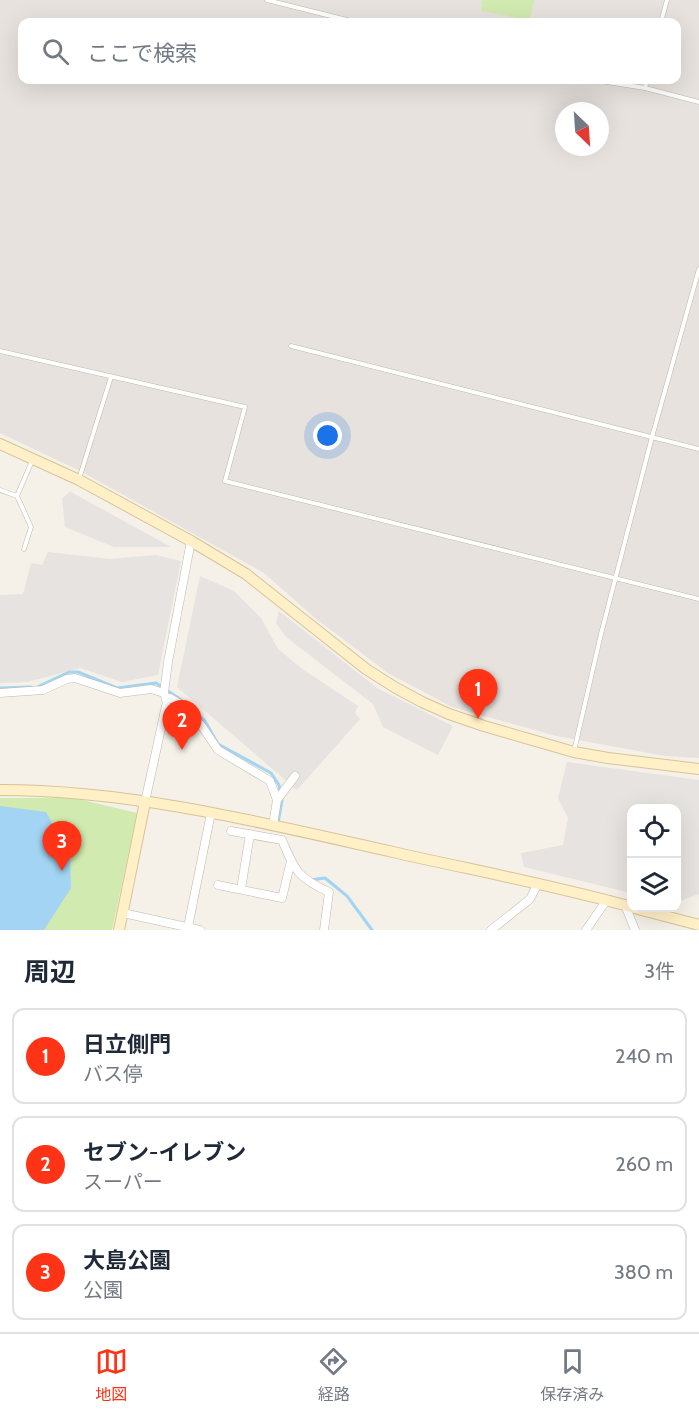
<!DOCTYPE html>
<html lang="ja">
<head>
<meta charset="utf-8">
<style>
  body { margin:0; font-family:Cabin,"Noto Sans JP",sans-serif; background:#f2f2f3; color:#1f2937 }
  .controls { position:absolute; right:18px; bottom:18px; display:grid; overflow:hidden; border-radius:12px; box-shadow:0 6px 24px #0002 }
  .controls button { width:54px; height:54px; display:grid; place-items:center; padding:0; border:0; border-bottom:2px solid #e0e1e3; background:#fff; color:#1f2937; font:30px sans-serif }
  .compass { position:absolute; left:555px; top:102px; width:54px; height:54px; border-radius:50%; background:#fff; box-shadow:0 6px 24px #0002; rotate:155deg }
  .you { position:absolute; left:328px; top:436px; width:21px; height:21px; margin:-15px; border:4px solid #fff; border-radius:50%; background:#1a73e8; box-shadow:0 0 0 9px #1a73e833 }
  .badge { display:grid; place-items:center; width:39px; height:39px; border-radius:50%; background:#ff3315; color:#fff; font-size:20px; font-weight:700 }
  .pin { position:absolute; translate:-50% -50px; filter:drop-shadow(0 2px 3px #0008) }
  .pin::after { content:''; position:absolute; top:32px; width:21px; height:18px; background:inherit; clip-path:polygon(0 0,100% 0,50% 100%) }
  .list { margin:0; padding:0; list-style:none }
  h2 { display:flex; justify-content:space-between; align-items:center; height:78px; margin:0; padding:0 24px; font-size:26px }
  h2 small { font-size:20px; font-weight:400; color:#747a83 }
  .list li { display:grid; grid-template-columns:39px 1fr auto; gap:18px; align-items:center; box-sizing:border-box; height:96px; margin:0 12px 12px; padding:0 12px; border:2px solid #e0e1e3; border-radius:12px }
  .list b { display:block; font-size:22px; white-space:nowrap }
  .list p { margin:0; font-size:20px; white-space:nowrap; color:#747a83 }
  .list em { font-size:20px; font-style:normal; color:#747a83 }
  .icon { flex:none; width:33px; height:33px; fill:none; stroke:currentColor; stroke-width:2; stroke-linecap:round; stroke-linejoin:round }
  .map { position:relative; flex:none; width:699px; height:930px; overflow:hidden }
  .search { position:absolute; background:#fff; box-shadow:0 6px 24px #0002; left:18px; right:18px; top:18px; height:66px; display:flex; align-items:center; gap:15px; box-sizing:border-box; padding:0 21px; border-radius:12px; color:#747a83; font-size:22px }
  .sheet { height:402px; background:#fff }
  nav { display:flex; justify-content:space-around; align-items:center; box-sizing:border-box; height:84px; border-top:2px solid #e0e1e3; background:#fff; font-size:16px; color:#747a83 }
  nav a { display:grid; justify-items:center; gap:3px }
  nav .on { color:#ff3315 }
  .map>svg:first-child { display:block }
  .industrial { fill:#e7e2dd; fill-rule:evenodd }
  .green { fill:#d1eab0 }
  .parking { fill:#e6e3e0 }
  .water { fill:#a3d4f3 }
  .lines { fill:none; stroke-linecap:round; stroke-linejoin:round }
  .stream { stroke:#a3d4f3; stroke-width:3 }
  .lane-casing { stroke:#c1b8aa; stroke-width:5 }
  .street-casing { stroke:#c1b8aa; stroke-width:9 }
  .secondary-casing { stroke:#d6c497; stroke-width:12 }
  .lane { stroke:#fff; stroke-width:4 }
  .street { stroke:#fff; stroke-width:8 }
  .secondary { stroke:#fff0c8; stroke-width:10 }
</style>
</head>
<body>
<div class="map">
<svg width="699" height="930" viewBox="0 0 699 930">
  <rect width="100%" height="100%" fill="#f5f1e8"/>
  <path class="industrial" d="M0,0H699V758L665,756L556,736L452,707L388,673L315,618L264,573L82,472L0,433ZM22,22H676V80H22ZM564,111H600V147H564Z"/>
  <path class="green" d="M482,0H534L530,20L481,11Z
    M0,798H74L137,813L112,930H0Z"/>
  <path class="parking" d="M71,491V492L171,547H114L65,527L62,498Z
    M48,552L110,559L156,555L181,561L158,675L122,682L80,668L27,682L0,683V595L23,594L31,563L42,565Z
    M200,576L234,591L261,618L278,649L301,668L358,706L355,713L360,719L297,790L177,687Z
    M279,611L377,688L453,726L438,755L383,727L373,704L286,637L276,623Z
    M567,762L699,780V894L677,902L676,808H632L631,893L524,867L521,853L563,845L568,818L558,798Z"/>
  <path class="water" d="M0,806L46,812L70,856L71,888L44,930H0Z"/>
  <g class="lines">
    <path class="stream" d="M37,687L69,672H78L117,688L156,683L177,697L205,721L218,744L271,773L279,785L282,801L278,823
      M0,688L31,687
      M310,880L325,878L347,896L372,930"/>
    <defs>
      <path id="lane" d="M267,0L355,22
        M661,22L667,0
        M594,80L645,88L699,102
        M645,88L647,80
        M291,346L699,449
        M0,351L245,407L225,481L699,599
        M79,479L111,377
        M0,490L17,496
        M24,549L31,527L17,496L32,461
        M574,751L601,634L652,437L699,269"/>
      <path id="street" d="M0,693L43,690L67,679L75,678L120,693L151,689L164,693
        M166,700L170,698L180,704L201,725L218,750L270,781L277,800L273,825
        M277,800L295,776
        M145,802L167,701L164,693L168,662L191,541
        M231,831L282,840C295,871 298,878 329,892L324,930
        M218,885L282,898L291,861
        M241,889L250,834
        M625,905L635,930
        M123,913L200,930
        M188,927L211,813
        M491,930L530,899L537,885
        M586,930L606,901"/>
      <path id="secondary" d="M0,444L79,480L191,541L246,574L366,669L396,688L422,702L449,714L484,726L574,752L608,758L699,769
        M0,790C133,790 264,823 393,852C472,870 553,885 632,907
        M634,908L699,925
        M119,930L145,802"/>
    </defs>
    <use href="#lane" class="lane-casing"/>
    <use href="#street" class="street-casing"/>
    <use href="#secondary" class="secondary-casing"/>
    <use href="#lane" class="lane"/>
    <use href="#street" class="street"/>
    <use href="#secondary" class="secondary"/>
  </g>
</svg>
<div class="controls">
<button><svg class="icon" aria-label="locate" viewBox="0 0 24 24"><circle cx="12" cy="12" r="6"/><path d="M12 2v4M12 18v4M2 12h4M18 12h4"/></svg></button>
<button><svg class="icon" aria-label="layers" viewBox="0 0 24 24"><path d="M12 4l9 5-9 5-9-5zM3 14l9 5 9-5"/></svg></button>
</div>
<svg class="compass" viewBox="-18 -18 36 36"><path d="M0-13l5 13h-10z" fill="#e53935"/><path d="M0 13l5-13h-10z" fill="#747a83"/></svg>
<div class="you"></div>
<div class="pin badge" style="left:478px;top:719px">1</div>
<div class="pin badge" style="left:182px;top:750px">2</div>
<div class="pin badge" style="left:62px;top:871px">3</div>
<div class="search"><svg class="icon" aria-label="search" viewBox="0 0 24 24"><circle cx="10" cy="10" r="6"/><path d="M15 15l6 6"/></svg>ここで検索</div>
</div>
<section class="sheet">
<h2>周辺<small>3件</small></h2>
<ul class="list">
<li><span class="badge">1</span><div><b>日立側門</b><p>バス停</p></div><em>240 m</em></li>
<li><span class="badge">2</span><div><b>セブン-イレブン</b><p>スーパー</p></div><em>260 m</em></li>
<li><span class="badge">3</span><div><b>大島公園</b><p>公園</p></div><em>380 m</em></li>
</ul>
</section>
<nav>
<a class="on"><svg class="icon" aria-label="map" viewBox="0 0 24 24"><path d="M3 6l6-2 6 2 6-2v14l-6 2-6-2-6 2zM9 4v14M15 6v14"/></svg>地図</a>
<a><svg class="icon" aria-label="directions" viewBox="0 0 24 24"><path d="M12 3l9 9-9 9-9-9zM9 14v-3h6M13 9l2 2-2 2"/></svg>経路</a>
<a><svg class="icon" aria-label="saved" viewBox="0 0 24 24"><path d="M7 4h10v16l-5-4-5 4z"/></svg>保存済み</a>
</nav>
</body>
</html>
